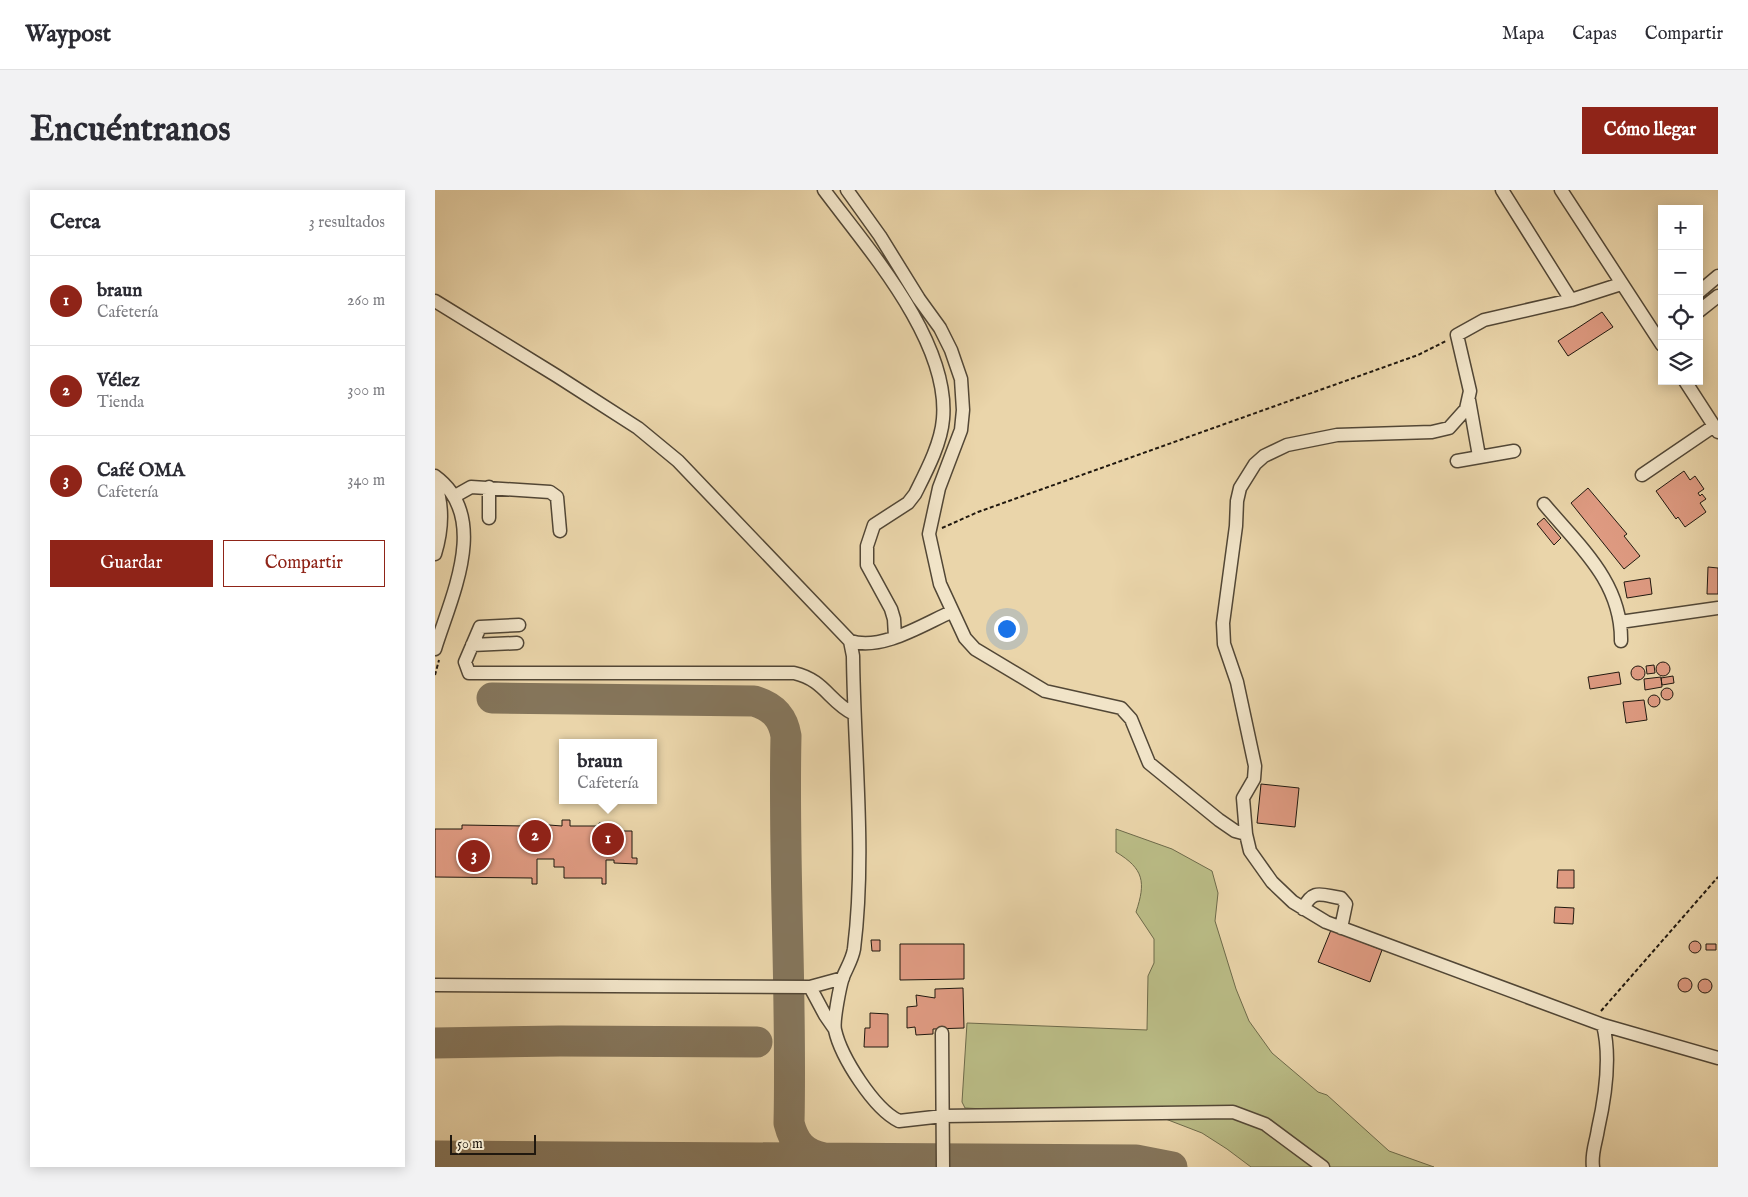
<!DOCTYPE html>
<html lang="es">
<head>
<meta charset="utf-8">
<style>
  body { margin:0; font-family:"IM FELL English",serif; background:#f2f2f3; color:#2b2b33 }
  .controls { position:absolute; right:15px; top:15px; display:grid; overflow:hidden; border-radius:0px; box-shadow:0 2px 12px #0003 }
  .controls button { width:45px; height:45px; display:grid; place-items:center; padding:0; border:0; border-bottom:1px solid #e1e1e2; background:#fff; color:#2b2b33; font:25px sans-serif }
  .scale { position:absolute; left:15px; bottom:12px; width:86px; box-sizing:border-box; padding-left:5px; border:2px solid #20180f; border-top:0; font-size:14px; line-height:18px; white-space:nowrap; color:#20180f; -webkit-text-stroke:4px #f1e4c8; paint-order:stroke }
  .you { position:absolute; left:571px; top:438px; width:18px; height:18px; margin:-12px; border:4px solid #fff; border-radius:50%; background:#1a73e8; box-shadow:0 0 0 8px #1a73e833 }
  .badge { display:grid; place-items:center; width:32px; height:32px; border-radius:50%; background:#8f2418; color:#fff; font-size:16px; font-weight:700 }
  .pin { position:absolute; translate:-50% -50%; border:2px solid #fff; box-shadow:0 1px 5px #0006 }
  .popup { position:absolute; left:124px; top:549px; width:98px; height:65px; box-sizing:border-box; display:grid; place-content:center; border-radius:0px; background:#fff; filter:drop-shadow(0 1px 4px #0005); font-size:16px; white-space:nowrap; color:#7c7c81 }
  .popup b { font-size:19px; color:#2b2b33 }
  .popup::after { content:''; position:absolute; left:50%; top:100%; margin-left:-10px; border:10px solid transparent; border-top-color:#fff }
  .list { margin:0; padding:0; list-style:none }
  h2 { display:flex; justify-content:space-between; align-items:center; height:65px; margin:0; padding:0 20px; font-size:21px }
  h2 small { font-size:16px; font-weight:400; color:#7c7c81 }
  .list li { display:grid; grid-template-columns:32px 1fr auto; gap:15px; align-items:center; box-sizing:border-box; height:90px; padding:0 20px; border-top:1px solid #e1e1e2 }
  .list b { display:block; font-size:19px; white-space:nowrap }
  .list p { margin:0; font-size:16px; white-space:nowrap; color:#7c7c81 }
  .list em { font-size:16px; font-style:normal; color:#7c7c81 }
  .actions { display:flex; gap:10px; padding:15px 20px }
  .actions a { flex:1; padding:11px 0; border:1px solid #8f2418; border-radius:0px; text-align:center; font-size:18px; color:#8f2418 }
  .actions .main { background:#8f2418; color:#fff }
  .icon { flex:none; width:28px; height:28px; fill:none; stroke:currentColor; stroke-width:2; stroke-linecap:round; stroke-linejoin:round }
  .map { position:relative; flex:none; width:1283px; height:977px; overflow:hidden; border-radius:0px }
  header { display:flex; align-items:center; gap:30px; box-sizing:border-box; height:70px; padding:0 25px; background:#fff; border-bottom:1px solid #e1e1e2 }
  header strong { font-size:24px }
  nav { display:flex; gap:28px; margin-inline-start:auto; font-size:18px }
  .intro { display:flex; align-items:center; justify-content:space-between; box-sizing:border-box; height:120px; padding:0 30px }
  h1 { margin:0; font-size:35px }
  .button { padding:12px 22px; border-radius:0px; background:#8f2418; color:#fff; font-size:18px; font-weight:700 }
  main { display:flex; gap:30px; padding:0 30px }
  aside { flex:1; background:#fff; border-radius:0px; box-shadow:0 2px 12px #0003 }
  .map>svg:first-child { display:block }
  .green { fill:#babc86; stroke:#6d6a4a }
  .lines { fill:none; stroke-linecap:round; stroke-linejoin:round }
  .taxiway { stroke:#85765c; stroke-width:31 }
  .building { fill:#de9a81; stroke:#20180f }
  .minor-casing { stroke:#524736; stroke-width:15 }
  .path { stroke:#20180f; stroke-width:2; stroke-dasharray:4 2.5; stroke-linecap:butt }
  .minor { stroke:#f1e4c8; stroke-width:12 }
</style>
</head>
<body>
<header>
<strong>Waypost</strong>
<nav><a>Mapa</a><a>Capas</a><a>Compartir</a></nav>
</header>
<div class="intro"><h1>Encuéntranos</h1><a class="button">Cómo llegar</a></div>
<main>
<aside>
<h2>Cerca<small>3 resultados</small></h2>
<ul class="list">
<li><span class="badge">1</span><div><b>braun</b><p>Cafetería</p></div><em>260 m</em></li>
<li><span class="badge">2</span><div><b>Vélez</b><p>Tienda</p></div><em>300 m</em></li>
<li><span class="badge">3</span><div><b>Café OMA</b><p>Cafetería</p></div><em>340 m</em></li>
</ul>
<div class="actions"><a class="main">Guardar</a><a>Compartir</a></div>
</aside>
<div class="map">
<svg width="1283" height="977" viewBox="0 0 1283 977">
  <rect width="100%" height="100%" fill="#ead5aa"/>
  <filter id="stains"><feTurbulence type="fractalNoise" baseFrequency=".004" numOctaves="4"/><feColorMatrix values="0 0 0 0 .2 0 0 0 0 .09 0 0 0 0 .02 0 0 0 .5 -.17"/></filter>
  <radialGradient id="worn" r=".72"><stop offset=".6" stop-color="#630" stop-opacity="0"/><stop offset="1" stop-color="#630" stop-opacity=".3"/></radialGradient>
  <path class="green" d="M681,639L737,659L777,681L783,703L780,731L801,799L814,831L837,863L883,902L892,905L954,961L999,977H816L792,959L767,943L728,928L530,918L527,912L532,833L712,840L713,786L719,773V749L701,722C711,692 709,679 681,662Z"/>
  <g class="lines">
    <path class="taxiway" d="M57,508L319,511C337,516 348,527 351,546C348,675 357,804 354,933C359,953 368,964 389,968
      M0,853L125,851L322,852
      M0,966L701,970L737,977"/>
  </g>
  <path class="building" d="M1167,122L1178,137L1133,166L1123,151Z
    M1249,281L1255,290L1260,286L1269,299L1263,303L1265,306L1267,304L1271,309L1265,313L1271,322L1250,337L1243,327L1241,329L1221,301Z
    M1153,298L1192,344L1189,346L1205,366L1189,379L1136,313Z
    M1109,328L1126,348L1119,355L1102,334Z
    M1273,377L1283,378V404H1272Z
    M1215,388L1217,404L1192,408L1189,392Z
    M1221 479a7 7 0 1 1 14 0a7 7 0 1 1-14 0Z
    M1219,475L1220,483L1212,484L1211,476Z
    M1196 483a7 7 0 1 1 14 0a7 7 0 1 1-14 0Z
    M1184,482L1186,494L1155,499L1153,487Z
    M1238,486L1239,493L1227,495L1226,488Z
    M1226,487L1227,497L1210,500L1209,489Z
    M1226 504a6 6 0 1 1 12 0a6 6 0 1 1-12 0Z
    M1213 511a6 6 0 1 1 12 0a6 6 0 1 1-12 0Z
    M1209,510L1212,530L1191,533L1188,512Z
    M826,594L864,598L860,637L822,633Z
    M127,630H135V636H164V633H169V641H197V668H202V674L179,673V670H171V694H167V688H129V677H119V669H102V694H97V688L0,687V639H27V635L89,636L88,633L127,636Z
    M1123,680H1139V698H1122Z
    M1120,717L1139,718L1138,734L1119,733Z
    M896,740L947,760L935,792L883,772Z
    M436,750H445V761H437Z
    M1254 757a6 6 0 1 1 12 0a6 6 0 1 1-12 0Z
    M465,754H529V789L465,790Z
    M1271,754H1281V760H1271Z
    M1243 795a7 7 0 1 1 14 0a7 7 0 1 1-14 0Z
    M1263 796a7 7 0 1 1 14 0a7 7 0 1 1-14 0Z
    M528,798L529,838L498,839V844L481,845L480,837L472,838V817L482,816L481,805L500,808V799Z
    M435,823L453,824V857H429L430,838H435Z"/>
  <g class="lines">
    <defs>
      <path id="minor" d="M389,0C433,59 515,151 508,229C506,254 491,282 480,304L473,313L439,335L432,356V375L456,419L459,429L460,447
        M412,0L445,46L484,109L505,138L516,160L526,189L528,220L526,240L504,298L494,344L505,394L530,448L540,459L610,501L686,518L696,529L714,573L784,630L800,641L811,644
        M1067,0L1136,110
        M1126,0L1227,155
        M1186,94L1136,110L1049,130L1022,145L1035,201L1031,219L1014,238L997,242L902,245L852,255L829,266L820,274L805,298L802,311L801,336L788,433L789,454L802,492L820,576L819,589L808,608L811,644L815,661L837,692L858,712L891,732L1168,835L1283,868
        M1264,102L1283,86
        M0,111L122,186L203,238L243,271L415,451C447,461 487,435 516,422
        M1264,121L1283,106
        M1250,191L1283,242
        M1034,210L1044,266
        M1022,271L1079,261
        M1207,285L1279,236
        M0,286C56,327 16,407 0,459
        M0,293C9,317 7,341 0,364
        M54,297V328
        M20,306L36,297L115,302L122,307L125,341
        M1109,314C1144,356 1187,392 1186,451
        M1185,432L1283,418
        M84,435L45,437L30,472L34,483H359C390,490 394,512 419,524
        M415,451L418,466C419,563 431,662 419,759C417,770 412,777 408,787C405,796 398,831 400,840C406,867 439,919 464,931L508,926L798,922L830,934L888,977
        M37,455L82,453
        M868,719C878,698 886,705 906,708L911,714L906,738
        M0,795L375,797L408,788
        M375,797L390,825L399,838
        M507,843L508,977
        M1158,977C1156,963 1161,953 1163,939C1170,908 1176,866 1168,835"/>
    </defs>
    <use href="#minor" class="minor-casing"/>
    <path class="path" d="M507,338L543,322L983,165L1011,151
      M0,485L4,470
      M1166,821L1283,687"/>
    <use href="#minor" class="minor"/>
  </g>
  <rect width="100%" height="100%" filter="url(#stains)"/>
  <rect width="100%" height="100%" fill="url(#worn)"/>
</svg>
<div class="controls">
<button>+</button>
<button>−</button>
<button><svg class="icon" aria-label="locate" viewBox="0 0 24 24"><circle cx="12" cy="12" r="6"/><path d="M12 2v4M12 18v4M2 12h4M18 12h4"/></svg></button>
<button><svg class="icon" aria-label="layers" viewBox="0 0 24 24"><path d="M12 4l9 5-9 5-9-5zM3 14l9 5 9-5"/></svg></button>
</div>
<div class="scale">50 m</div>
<div class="you"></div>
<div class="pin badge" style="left:173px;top:649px">1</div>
<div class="popup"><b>braun</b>Cafetería</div>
<div class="pin badge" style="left:100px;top:646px">2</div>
<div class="pin badge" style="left:39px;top:666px">3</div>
</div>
</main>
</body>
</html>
